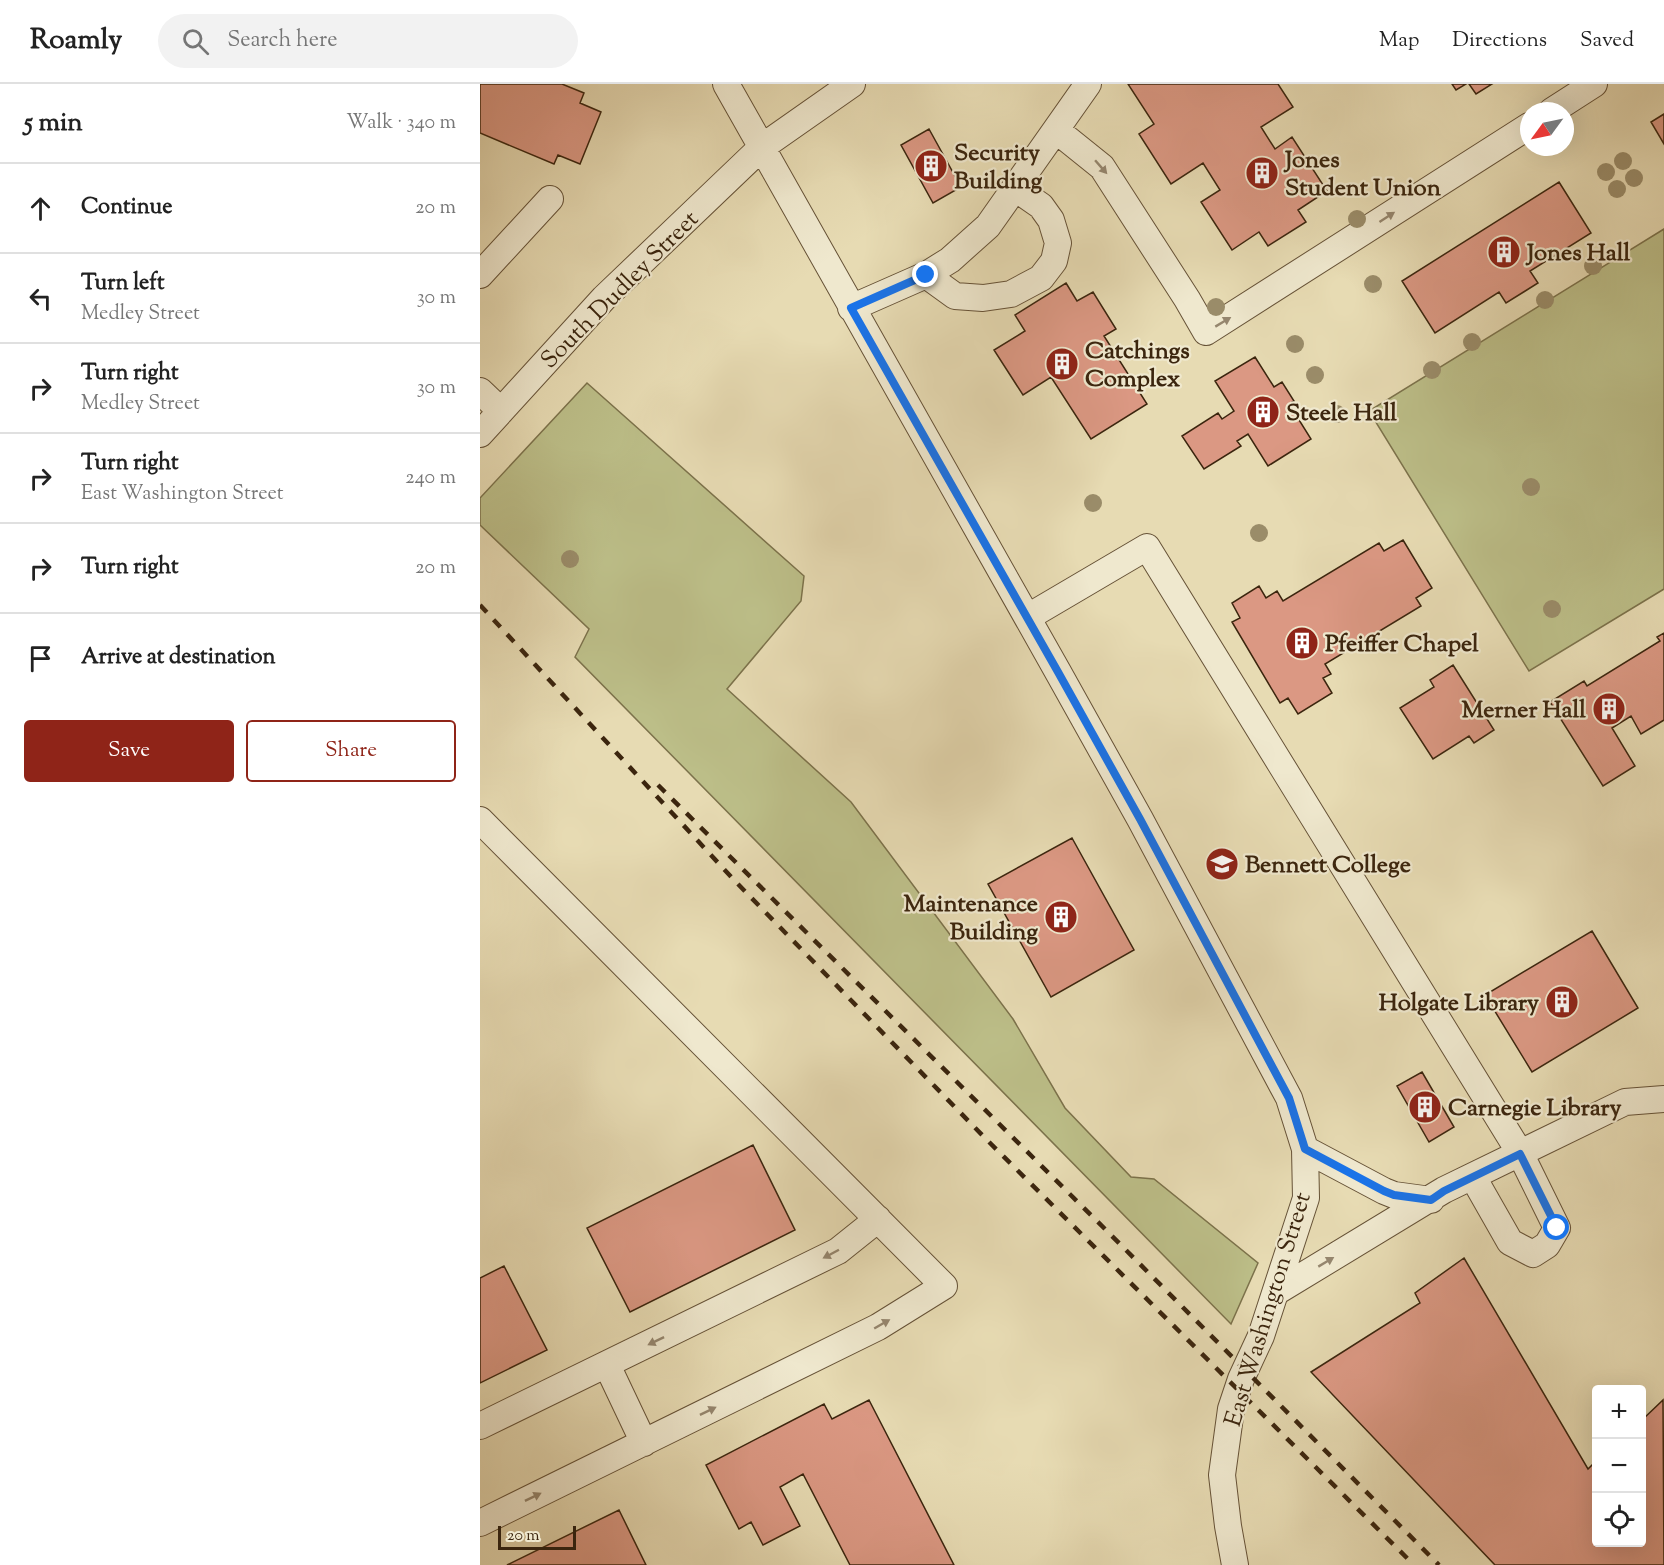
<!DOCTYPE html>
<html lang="en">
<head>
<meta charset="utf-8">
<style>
  body { margin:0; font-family:"Sorts Mill Goudy",serif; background:#f2f2f2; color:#222 }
  .controls { position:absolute; right:18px; bottom:18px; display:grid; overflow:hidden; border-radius:6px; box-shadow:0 6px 24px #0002 }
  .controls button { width:54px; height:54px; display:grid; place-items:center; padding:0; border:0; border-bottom:2px solid #e0e0e0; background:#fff; color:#222; font:30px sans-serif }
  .compass { position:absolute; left:1040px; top:18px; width:54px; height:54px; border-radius:50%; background:#fff; box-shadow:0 6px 24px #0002; rotate:237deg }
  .scale { position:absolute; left:18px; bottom:15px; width:78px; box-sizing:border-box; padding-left:6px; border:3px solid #3b250e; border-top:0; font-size:16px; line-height:21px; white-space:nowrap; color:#3b250e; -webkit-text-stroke:4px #efe8ce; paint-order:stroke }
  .stop { position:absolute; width:18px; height:18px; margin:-14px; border:4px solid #1a73e8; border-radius:50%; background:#fff }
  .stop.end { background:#1a73e8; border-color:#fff; box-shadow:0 2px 6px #0008 }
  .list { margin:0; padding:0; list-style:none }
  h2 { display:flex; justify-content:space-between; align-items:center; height:78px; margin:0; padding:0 24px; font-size:26px }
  h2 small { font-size:20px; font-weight:400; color:#767676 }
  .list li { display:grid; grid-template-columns:39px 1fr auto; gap:18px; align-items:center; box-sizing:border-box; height:90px; padding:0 24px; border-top:2px solid #e0e0e0 }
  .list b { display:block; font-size:22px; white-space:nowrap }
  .list p { margin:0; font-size:20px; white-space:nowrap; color:#767676 }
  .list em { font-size:20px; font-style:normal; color:#767676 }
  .actions { display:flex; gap:12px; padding:18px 24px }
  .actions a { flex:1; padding:14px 0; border:2px solid #8f2418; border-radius:6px; text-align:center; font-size:21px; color:#8f2418 }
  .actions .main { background:#8f2418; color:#fff }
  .icon { flex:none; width:33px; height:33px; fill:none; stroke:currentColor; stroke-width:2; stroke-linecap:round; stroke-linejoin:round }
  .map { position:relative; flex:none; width:1184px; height:1481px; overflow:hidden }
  header { display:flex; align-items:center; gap:36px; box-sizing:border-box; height:84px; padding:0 30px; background:#fff; border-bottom:2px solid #e0e0e0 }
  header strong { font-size:28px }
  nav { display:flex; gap:33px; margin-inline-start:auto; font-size:21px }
  .search { width:420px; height:54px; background:#f2f2f2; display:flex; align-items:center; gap:15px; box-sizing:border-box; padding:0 21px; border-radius:33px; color:#767676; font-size:22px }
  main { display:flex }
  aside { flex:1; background:#fff }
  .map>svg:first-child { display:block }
  .green { fill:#bcbe88; stroke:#7c724b; stroke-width:1.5 }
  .building { fill:#db9883; stroke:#3b250e; stroke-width:1.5 }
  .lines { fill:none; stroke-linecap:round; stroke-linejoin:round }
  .minor-casing { stroke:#665237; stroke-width:28 }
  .minor { stroke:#efe8ce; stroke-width:26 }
  .rail { stroke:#3b250e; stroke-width:4.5; stroke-dasharray:10 10; stroke-linecap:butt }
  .tree { fill:#9a8c69 }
  .oneway { fill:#95866e }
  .route { stroke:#1a73e8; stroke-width:8 }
  .labels { text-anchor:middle; stroke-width:4.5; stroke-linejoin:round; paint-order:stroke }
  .poi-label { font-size:24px; font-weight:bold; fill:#3b250e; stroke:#efe8ce; text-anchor:start }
  .street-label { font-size:24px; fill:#3b250e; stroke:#efe8ce }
</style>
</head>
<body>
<header>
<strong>Roamly</strong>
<div class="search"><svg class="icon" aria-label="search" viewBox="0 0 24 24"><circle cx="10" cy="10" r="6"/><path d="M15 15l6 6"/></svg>Search here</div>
<nav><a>Map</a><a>Directions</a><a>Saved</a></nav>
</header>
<main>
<aside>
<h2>5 min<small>Walk · 340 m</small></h2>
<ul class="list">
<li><svg class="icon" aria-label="ahead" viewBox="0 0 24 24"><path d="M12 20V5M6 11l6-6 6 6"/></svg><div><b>Continue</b></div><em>20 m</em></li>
<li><svg class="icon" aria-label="left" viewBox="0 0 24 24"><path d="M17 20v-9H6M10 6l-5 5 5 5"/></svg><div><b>Turn left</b><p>Medley Street</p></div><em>30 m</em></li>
<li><svg class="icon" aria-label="right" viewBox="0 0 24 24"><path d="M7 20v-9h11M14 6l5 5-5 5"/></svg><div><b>Turn right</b><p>Medley Street</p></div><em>30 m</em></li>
<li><svg class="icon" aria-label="right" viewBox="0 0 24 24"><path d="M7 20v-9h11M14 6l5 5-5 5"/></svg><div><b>Turn right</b><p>East Washington Street</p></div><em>240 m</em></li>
<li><svg class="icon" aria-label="right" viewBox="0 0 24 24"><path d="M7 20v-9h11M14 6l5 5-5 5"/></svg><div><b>Turn right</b></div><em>20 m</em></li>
<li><svg class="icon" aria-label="arrive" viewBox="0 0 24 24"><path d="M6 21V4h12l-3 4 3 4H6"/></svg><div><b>Arrive at destination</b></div></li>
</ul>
<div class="actions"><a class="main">Save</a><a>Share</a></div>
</aside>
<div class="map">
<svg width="1184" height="1481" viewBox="0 0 1184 1481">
  <rect width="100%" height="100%" fill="#e7dbb3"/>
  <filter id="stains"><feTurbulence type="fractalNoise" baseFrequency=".00333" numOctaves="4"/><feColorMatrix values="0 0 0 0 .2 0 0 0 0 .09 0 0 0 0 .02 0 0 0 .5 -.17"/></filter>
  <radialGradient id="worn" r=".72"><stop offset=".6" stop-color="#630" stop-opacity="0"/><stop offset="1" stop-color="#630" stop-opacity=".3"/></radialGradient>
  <path class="green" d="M1184,145V505L1049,587L889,327Z
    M107,299L324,492L321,517L247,605L371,718L533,935L585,1024L651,1093L674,1095L778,1179L751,1240L95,573L109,545L0,441V414Z"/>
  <path class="building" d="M0,0H82L104,9L100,19L121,28L100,80L78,71L74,80L0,49Z
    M648,0H798L813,23L781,43L795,65L812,53L847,107L818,126L826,138L788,162L779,148L752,166L721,118L740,106L723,79L691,100L659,50L674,40Z
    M972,0H986L976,6Z
    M989,0H1012L996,10Z
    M1184,30V60L1171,38Z
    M449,45L481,103L453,119L421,61Z
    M1079,98L1111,149L1050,187L1058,199L1026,219L1019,208L955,249L922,197Z
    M586,199L597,217L613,208L636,245L624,252L667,320L611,355L571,293L543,311L514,266L545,247L535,231Z
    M775,273L794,303L802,298L814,317L809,320L831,355L788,382L768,350L757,357L761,362L724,385L702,352L738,329L742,335L754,327L735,297Z
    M923,456L952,504L936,514L941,522L845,580L851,590L843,594L852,609L818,630L808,614L800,619L752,538L760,534L752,519L779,502L786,514L797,507L803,517L899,459L904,467Z
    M1184,549V636L1161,650L1151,632L1132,644L1155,682L1123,702L1070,618L1104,597L1107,602L1180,557L1177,553Z
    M973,581L1014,646L994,659L989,652L953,675L920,624L954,603L950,596Z
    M592,754L654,866L571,913L508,800Z
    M1112,847L1158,924L1052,988L1005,911Z
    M942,988L974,1043L949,1058L917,1002Z
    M273,1061L315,1146L150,1228L107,1144Z
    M984,1174L1108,1385L1116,1377V1458H1162V1336L1183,1316L1184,1481H1015L831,1288L940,1219L935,1209Z
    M24,1182L67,1266L0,1299V1194Z
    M389,1316L474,1481H370L323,1390L300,1403L320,1442L283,1461L271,1438L259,1445L226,1381L344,1320L352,1335Z
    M139,1426L166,1481H27Z"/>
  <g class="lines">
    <defs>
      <path id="minor" d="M246,0L578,588L660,735L809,1014L825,1065L826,1114L781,1252L761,1295L751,1325L742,1391L748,1442L755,1481
        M1072,27L1114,0
        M576,46L622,83L707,215L726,248L1049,42
        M0,191L70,115
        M446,191L475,212L503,214L531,210L561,194L574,177L578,159L571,136L561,122L535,104
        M371,224L446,191L470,176L508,142L608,0
        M0,307L21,327
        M0,350L124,214L282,63L372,0
        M548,533L667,463L1040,1069L1077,1144L1067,1161L1053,1170L1030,1158L993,1093
        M0,736L464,1202L398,1243L0,1439
        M825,1065L904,1107L914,1111L951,1116
        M796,1208L964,1106L1145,1018L1184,1015
        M127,1281L164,1359
        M0,1342L358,1167L398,1135"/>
    </defs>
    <use href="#minor" class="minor-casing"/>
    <use href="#minor" class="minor"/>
    <path class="rail" d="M0,521L254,796L505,1054L934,1481
      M178,701L629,1149L959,1481"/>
  </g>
  <g class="tree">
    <circle cx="1143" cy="77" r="9"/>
    <circle cx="1126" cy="88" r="9"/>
    <circle cx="1154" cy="94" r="9"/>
    <circle cx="1137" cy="105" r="9"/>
    <circle cx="877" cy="135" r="9"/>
    <circle cx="1113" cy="182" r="9"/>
    <circle cx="893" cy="200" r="9"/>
    <circle cx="1065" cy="216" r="9"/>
    <circle cx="736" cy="223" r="9"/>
    <circle cx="992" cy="258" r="9"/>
    <circle cx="815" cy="260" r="9"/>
    <circle cx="952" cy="286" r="9"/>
    <circle cx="835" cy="291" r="9"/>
    <circle cx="857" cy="330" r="9"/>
    <circle cx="1051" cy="403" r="9"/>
    <circle cx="613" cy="419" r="9"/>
    <circle cx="779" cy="449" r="9"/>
    <circle cx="90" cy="475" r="9"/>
    <circle cx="1072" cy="525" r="9"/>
  </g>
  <defs><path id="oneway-solid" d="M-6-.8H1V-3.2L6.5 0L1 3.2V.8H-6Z" transform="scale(1.5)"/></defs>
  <g class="oneway">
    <use href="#oneway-solid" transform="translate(621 83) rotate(49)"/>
    <use href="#oneway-solid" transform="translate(907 133) rotate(-33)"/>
    <use href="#oneway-solid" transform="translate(743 238) rotate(-31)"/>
    <use href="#oneway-solid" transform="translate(351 1170) rotate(152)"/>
    <use href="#oneway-solid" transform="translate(846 1178) rotate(-31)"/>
    <use href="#oneway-solid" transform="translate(402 1240) rotate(-30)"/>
    <use href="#oneway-solid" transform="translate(176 1257) rotate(154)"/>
    <use href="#oneway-solid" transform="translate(228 1327) rotate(-26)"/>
    <use href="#oneway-solid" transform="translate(53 1413) rotate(-26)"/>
  </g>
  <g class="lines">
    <path class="route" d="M446,191L371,224L578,588L660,735L809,1014L825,1065L904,1107L914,1111L951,1116L964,1107L1040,1070L1077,1144"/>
  </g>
  <defs>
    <symbol id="building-disc" viewBox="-11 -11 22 22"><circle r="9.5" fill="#8f2418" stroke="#efe8ce"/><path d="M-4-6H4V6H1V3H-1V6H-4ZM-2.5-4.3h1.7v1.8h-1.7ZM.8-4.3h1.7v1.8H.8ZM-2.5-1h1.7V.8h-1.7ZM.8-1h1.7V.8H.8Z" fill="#fff"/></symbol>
    <symbol id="university-disc" viewBox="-11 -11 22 22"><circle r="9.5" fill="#8f2418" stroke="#efe8ce"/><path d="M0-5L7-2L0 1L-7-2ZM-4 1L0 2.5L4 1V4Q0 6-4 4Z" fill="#fff"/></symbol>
  </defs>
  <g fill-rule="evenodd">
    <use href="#building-disc" x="432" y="63" width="38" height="38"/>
    <use href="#building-disc" x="763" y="70" width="38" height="38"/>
    <use href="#building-disc" x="1005" y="149" width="38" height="38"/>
    <use href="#building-disc" x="563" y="261" width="38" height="38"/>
    <use href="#building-disc" x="764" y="309" width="38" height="38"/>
    <use href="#building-disc" x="803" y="540" width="38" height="38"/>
    <use href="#building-disc" x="1110" y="606" width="38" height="38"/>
    <use href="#university-disc" x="723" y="761" width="38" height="38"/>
    <use href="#building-disc" x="562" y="814" width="38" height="38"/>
    <use href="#building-disc" x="1063" y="899" width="38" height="38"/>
    <use href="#building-disc" x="926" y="1004" width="38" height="38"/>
  </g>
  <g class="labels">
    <g class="poi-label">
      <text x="474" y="76">Security<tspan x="474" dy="28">Building</tspan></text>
      <text x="805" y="83">Jones<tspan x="805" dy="28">Student Union</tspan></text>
      <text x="1047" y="176">Jones Hall</text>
      <text x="605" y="274">Catchings<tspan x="605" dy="28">Complex</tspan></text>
      <text x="806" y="336">Steele Hall</text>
      <text x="845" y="567">Pfeiffer Chapel</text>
      <text x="1106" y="633" text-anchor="end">Merner Hall</text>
      <text x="765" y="788">Bennett College</text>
      <text x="558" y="827" text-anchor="end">Maintenance<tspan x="558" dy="28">Building</tspan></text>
      <text x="1059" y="926" text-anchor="end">Holgate Library</text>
      <text x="968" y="1031">Carnegie Library</text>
    </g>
    <g class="street-label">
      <text transform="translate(139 205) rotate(-45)" y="8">South Dudley Street</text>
      <text transform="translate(787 1225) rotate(-73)" y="8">East Washington Street</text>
    </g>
  </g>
  <rect width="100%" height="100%" filter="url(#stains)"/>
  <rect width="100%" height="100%" fill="url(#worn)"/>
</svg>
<div class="controls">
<button>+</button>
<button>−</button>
<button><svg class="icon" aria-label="locate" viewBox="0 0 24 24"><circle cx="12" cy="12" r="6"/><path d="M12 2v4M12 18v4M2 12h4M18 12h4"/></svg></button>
</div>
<svg class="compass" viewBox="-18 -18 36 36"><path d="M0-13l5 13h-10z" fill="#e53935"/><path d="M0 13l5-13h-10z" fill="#767676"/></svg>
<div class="scale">20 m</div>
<div class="stop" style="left:1077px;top:1144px"></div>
<div class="stop end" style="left:446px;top:191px"></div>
</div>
</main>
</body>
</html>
